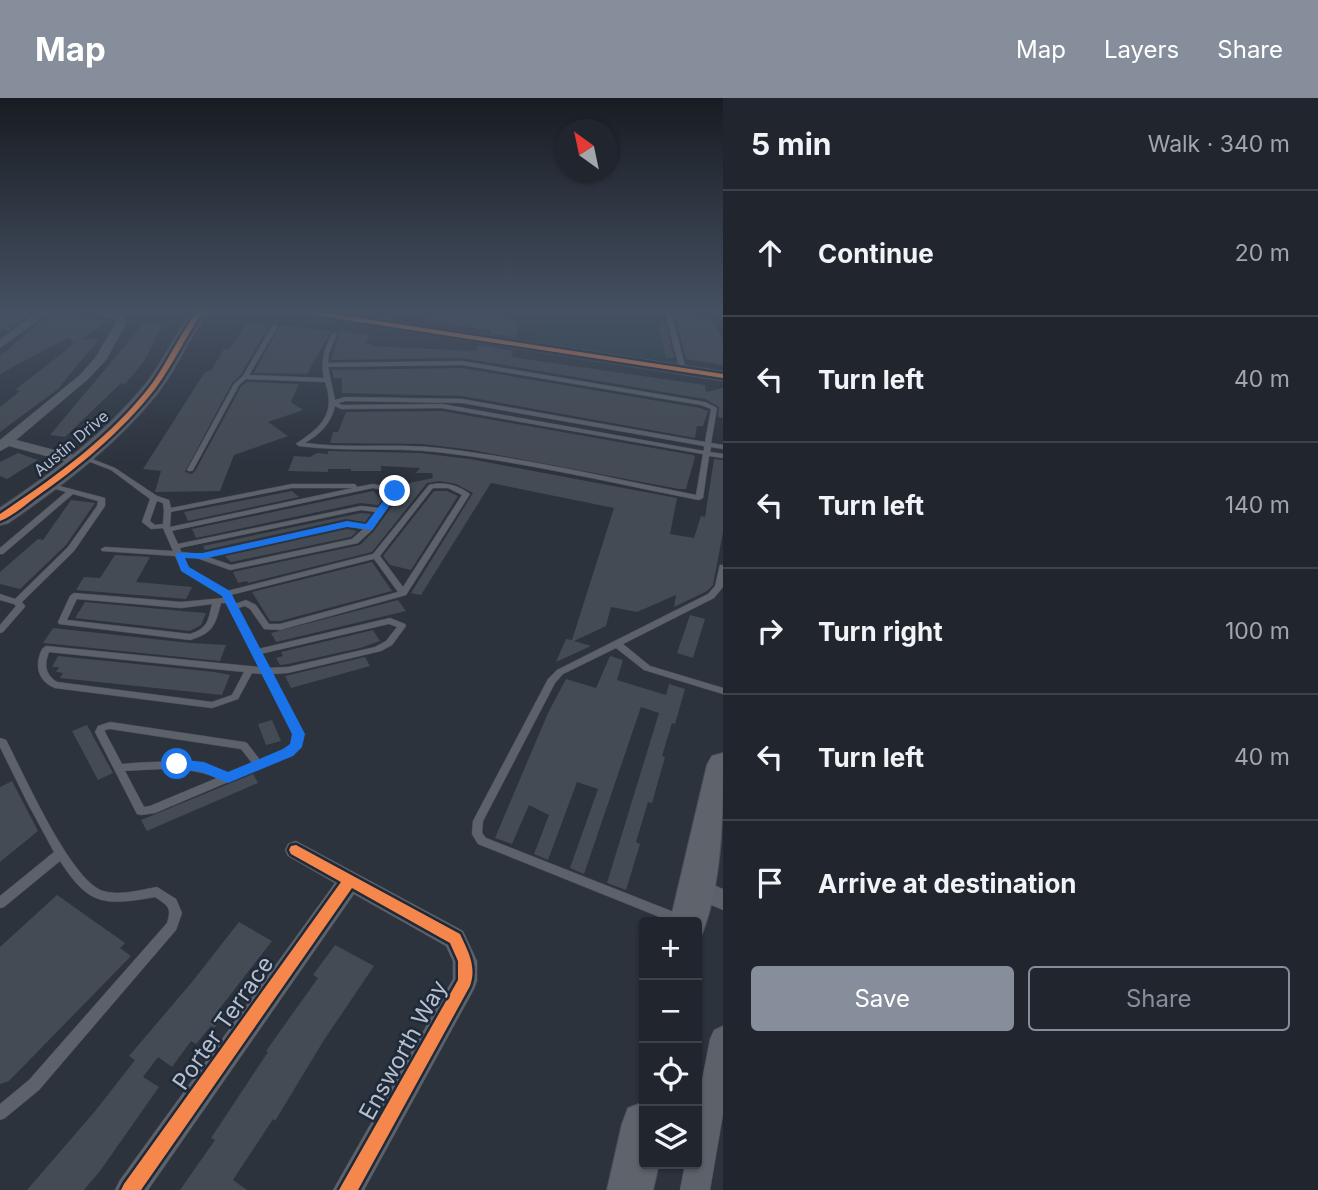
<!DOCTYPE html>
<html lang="en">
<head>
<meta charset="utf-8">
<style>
  body { margin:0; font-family:Inter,sans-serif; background:#292e36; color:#f1f3f6 }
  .controls { position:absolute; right:21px; bottom:21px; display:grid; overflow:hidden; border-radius:7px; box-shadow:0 2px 5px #0004 }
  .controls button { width:63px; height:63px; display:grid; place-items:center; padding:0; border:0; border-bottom:2px solid #3e434a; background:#21262e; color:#f1f3f6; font:35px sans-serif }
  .compass { position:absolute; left:555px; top:21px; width:63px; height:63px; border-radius:50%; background:#21262e; box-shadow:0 2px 5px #0004; rotate:327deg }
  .stop { position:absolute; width:21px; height:21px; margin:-16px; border:5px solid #1a73e8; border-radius:50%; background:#fff }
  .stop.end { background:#1a73e8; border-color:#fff; box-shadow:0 2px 7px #0008 }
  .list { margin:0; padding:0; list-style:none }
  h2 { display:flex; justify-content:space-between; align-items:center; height:91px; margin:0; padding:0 28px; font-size:30px }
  h2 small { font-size:23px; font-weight:400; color:#a2a5aa }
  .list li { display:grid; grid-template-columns:46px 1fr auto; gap:21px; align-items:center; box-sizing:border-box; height:126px; padding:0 28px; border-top:2px solid #3e434a }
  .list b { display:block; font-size:26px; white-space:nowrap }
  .list em { font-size:23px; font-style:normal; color:#a2a5aa }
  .actions { display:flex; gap:14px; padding:21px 28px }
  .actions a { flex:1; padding:16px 0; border:2px solid #868e9b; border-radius:7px; text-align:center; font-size:24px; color:#868e9b }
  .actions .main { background:#868e9b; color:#fff }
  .icon { flex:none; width:38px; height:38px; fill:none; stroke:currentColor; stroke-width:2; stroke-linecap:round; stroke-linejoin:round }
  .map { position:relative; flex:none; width:723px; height:1092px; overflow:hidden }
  header { display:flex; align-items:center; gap:42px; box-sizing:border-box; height:98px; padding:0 35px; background:#868e9b; color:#fff }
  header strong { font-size:33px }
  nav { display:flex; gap:38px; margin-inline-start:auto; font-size:24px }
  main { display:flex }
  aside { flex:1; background:#21262e }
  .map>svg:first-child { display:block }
  .green { fill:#283f44 }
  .building { fill:#454b54 }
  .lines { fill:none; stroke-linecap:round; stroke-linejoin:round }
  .service-casing { stroke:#494e55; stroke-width:1 }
  .minor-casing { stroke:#494e55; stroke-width:1 }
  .tertiary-casing { stroke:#494e55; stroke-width:1 }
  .secondary-casing { stroke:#494e55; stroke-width:2 }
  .primary-casing { stroke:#4a5059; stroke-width:2 }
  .service { fill:#5d626a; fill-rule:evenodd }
  .minor { fill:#5d626a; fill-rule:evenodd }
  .tertiary { fill:#5d626a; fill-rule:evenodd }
  .secondary { fill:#5b6068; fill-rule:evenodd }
  .primary { fill:#5f646c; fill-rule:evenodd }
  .cycleway-casing { stroke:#1e2939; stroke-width:5 }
  .cycleway { fill:#f5874c; fill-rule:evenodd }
  .route { fill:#1a73e8 }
  .labels { text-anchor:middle; stroke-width:5; stroke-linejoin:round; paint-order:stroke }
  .far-street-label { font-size:16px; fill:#b7bfcd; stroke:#1e2939 }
  .near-street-label { font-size:23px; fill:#b7bfcd; stroke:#1e2939 }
</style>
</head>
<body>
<header>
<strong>Map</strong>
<nav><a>Map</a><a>Layers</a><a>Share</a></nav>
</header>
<main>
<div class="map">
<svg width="723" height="1092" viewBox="0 0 723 1092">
  <rect width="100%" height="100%" fill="#2c333d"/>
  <path class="green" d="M526,214H646L673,264L537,245Z"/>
  <path class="building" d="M435,214L508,217L507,221L514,222V226L520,227L516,239L489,235L491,232L428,224Z
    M0,215L28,217L8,233L0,232Z
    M674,215H695L699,220L710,221L723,242V267L686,261Z
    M59,217L109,222L81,241H99L58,291L0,334V309L20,293L15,292L74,246L69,239L0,276V258L46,219Z
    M144,225L162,227L145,262L131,279L125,286L121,285L65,339L50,337Z
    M250,225L270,226L241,276L232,285L185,374L192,376L195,373L241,289L247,284L299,286L291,304L303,312L268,324L288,338L234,357L220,393L155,394L161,373L143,371L205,274L211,273L223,252L229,251L246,227Z
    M280,227L331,233L307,276L254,275Z
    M658,227H666L674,260H666Z
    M338,233L370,237L366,246H371V248L475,253L479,247L513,253L511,259L705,287L706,294L723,290V320L718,319L719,309L705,301L462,260L331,262L339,237Z
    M462,270L700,310L708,313L703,328H697L695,340L462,298L342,295V280H334L332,272Z
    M442,313L693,357L695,359L686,391H679L472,352L422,346L330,345L333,334H338L346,314Z
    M328,353L420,355L470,361L677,400L670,436L694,440L701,418L705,419L714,361L723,362V434L713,487L707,493L674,509L676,497L637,514L611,509L606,528L574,543L591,548L556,564L566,541L572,542L614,410L491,385L421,497L411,495L473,395L456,386L440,383L427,385L372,454L248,485L247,483L238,485L233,474L360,447L374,433L409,385L433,380L432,375H416L420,370L381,368V373H351V371H328V374L288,373L294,358L310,359L317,355L328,356Z
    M18,355L38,362L7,381L0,378V364Z
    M292,393L299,399L188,423L184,414Z
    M373,393L382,402L378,407L360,405L196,440L192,431Z
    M434,393H447L458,398L411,472L390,467L383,458Z
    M71,402L95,405L66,447L20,491L0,486V474L38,441L43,442Z
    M361,415L371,416L365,424L346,421L205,452L203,448Z
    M347,431L357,433L351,439L231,464L225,458Z
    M115,457L150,459L136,484L192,489L186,501L76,492L84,479L100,480Z
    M372,464L392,493L280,523H270L252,494Z
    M398,502L406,513L276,544L271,535Z
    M85,504L182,513L206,515L201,527L190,533L75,520Z
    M690,517L705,521L693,560L677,555Z
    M53,530L190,545L226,547L220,563L43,545Z
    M373,532L380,543L360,550L288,566L280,567L276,560L283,558L281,554Z
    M58,558L215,574L230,577L222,597L60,580L63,575L56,574L59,569H52Z
    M610,558L623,562L617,582L666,597L669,586L685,591L675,626L672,625L665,648L662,658L665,659L652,705L648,704L636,744L640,746L626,792L607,785L659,615L641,609L584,776L570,770L598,691L577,684L548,762L534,756L549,717L529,707L512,746L495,740L548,615L566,581L596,590Z
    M365,559L370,568L291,590L285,578Z
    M272,622L281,643L266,647L258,626Z
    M87,627L113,675L98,682L72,633Z
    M253,676L258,685L147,733L141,722Z
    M12,683L38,733L0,764V689Z
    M57,797L125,845L120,850L131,858L9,983L0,986V849Z
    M239,824L272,843L220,910L226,914L214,930L211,928L196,946L191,943L172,969L158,959L143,979L159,989L100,1073L84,1092H27L96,1012L135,962L129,958L192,884Z
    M335,847L374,868L324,942L275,1023L273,1021L233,1082L247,1092H180L215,1042L211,1040L268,954L266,953L318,880L313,877Z"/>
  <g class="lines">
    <defs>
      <path id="service" d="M665,214H671L686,272L685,273L680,272Z
        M275,226L278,228L249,277L324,280C320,263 325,252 331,236L334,234L337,236L329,255L328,265L462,263L705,304L717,310L711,345L723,347V351L711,349L710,354L723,356V360L709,358L703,400L699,402C612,385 525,364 437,354C391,349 345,354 299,348L296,346L297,345C322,329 336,315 325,284L246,281L239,287L193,372L192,373H188L187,372L234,286L243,278L272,228ZM462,267L701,307L711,311L705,344L462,301L345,299L335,302L328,269ZM346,303L462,305L704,348V353L442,306L342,307L338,305ZM335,308L341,311L442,310L703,356L696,397C611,380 525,360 439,350C394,345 350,351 305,345C320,336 331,326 335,308Z
        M82,357L115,370L157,398L169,402L171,410L292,386H354L356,387L357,389L373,386L398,391L399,393L372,432L358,445L230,472L194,459H183L188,470L227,493L373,456L429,387C443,383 458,387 470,396L406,497L280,532L264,531L250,511L245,508L238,510L258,551L390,520L405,526L406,528L392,547L381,553L288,575L272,576L303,636L300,649L292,657L155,715L141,717L137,716L95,634L98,628L110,624L244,644L247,645L260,662L284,651L291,647L293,636L262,576L252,575L238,601L212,610L55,590C38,583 34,568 42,551L46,548L259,569L226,505H221C215,528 213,535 190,542L59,526L58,524L70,498L74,495L181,504L224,500L223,498L182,473L175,458L102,453L101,451L105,449L173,453L163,430L151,431L142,424L150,401L111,372L80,360L79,359ZM292,390H353L170,429V428L171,414ZM373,390L391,394L379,410L361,408L178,446L172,433ZM433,390H448L462,397L403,489L380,458ZM157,403L163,405L164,413L163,426L155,427L150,423ZM361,412L376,414L366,427L347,424L200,456L181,454L180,450ZM347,428L363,431L352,441L231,467L208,459ZM374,461L398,494L280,526H269L256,507L246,502L235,506L231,497ZM77,501L181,510L212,506C208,523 208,530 190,536L67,522ZM389,526L397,529L386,543L375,549L288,569L268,570L261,556ZM49,554L244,574L232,597L212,604L57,584C45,576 44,567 49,554ZM110,631L241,651L252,665L227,675C192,661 158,663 122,666L105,634V632ZM161,671C180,671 199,672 217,680L150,708L144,709L125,673Z
        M48,385L105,400V408L74,453L22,504L25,508L24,510L3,534L0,535V527L16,508L14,506L0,502V496L15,501L68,449L97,408L98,403L73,396L3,456H0V450L66,394L46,388L44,387Z
        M720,467H723V489L714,500L623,546L650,568L723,590V596L644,572L616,550L563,576L555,585L483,723L482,735L486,740L689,820L691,824H672L478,746L472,736L473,723L548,581L557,572L708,496L715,488Z
        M0,640L6,642C23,674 70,782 103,793C120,798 140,792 157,789L176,801L182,815L176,832L39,992L5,1020L0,1022V1006L29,982L167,825C172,809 168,808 155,799C104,808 89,808 60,763L4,809L0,810V798L54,754L27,704L0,649Z"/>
      <path id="minor" d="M37,214H49L0,250V242Z
        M95,214L122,217L126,225L106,262L88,281L16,342L81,359L83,362L76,366L9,348L0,353V342L80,277L95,260L116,225L114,221Z
        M386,214H396L387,227H379L378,225Z
        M296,743L463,833L477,863V883L474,891L364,1092H333L453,881V863L446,848L354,796L148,1092H115L120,1082L335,785L288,758L285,752L288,746Z
        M696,780L723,791V812L688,797L685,790L688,783Z
        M723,928V1016L710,1092H680L685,1066H697V1008L710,941L714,932Z"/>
      <path id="tertiary" d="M301,214H334L723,273V283L308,218Z"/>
      <path id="secondary" d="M192,214H208C189,240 177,270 157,296C116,347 62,388 8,425L0,427V410C52,375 105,336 145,287C163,265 174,237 192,214Z"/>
      <path id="primary" d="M723,655C723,712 723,783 702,836L697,838V824H670L707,667L712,658Z
        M644,1004V1066H659L653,1092H607L622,1026L628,1010Z"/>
    </defs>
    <use href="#service" class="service-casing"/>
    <use href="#minor" class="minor-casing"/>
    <use href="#tertiary" class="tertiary-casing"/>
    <use href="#secondary" class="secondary-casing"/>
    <use href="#primary" class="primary-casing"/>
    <use href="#service" class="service"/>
    <use href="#minor" class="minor"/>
    <use href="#tertiary" class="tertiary"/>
    <use href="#secondary" class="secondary"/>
    <use href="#primary" class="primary"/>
    <defs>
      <path id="cycleway" d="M197,214H203C185,239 173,267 155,291C122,333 79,369 36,399C25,407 13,418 0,423V416C54,380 111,339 151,287C168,264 179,237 197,214Z
        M305,214H320L723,276V280L308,216Z
        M296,747L460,836C468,853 477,869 470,888L358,1092H339L458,882V863L450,845L352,790L141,1092H121L124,1086L341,784L291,756L289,752L291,748Z"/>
    </defs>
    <use href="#cycleway" class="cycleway-casing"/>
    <use href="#cycleway" class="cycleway"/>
  </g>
  <linearGradient id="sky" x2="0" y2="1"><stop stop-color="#181c22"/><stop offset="0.58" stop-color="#455062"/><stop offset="1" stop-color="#455062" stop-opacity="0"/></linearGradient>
  <rect width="723" height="367" fill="url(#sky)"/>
  <path class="route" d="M392,391L400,393L372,432L347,429L203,461L185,460L189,469L230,493L305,636L302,649L293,658L228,685L202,674L172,670L170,666L177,661L204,664L228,674L283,651L290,646L292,636L222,498L181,473L175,455H203L347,423L366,426Z"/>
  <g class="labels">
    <g class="far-street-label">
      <text transform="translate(71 345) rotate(-40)" y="6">Austin Drive</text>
    </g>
    <g class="near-street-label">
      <text transform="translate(223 925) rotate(-55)" y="8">Porter Terrace</text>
      <text transform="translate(403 952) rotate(-61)" y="8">Ensworth Way</text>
    </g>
  </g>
</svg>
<div class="controls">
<button>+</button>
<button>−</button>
<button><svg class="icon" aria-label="locate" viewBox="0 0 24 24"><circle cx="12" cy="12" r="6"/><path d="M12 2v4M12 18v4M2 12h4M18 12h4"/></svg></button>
<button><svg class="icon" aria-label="layers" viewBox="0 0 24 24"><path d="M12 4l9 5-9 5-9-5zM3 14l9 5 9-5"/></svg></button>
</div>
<svg class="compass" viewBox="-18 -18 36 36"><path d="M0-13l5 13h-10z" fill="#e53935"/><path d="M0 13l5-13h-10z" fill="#a2a5aa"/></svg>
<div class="stop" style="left:177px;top:666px"></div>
<div class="stop end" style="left:395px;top:393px"></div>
</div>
<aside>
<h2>5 min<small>Walk · 340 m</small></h2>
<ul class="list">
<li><svg class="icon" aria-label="ahead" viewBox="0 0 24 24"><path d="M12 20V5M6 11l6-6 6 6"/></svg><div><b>Continue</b></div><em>20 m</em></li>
<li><svg class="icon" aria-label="left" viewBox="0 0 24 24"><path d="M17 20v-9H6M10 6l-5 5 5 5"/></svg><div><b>Turn left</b></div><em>40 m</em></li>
<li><svg class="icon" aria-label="left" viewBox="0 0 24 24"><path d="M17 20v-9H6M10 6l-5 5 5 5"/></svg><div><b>Turn left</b></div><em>140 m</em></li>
<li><svg class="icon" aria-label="right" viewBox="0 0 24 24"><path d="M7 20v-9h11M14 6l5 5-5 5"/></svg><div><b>Turn right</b></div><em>100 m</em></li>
<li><svg class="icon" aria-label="left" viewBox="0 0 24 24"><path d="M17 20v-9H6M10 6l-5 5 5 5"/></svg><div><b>Turn left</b></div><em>40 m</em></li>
<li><svg class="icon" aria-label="arrive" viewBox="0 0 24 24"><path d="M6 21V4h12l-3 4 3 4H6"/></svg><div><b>Arrive at destination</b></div></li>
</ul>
<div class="actions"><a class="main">Save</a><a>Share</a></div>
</aside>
</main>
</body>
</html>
